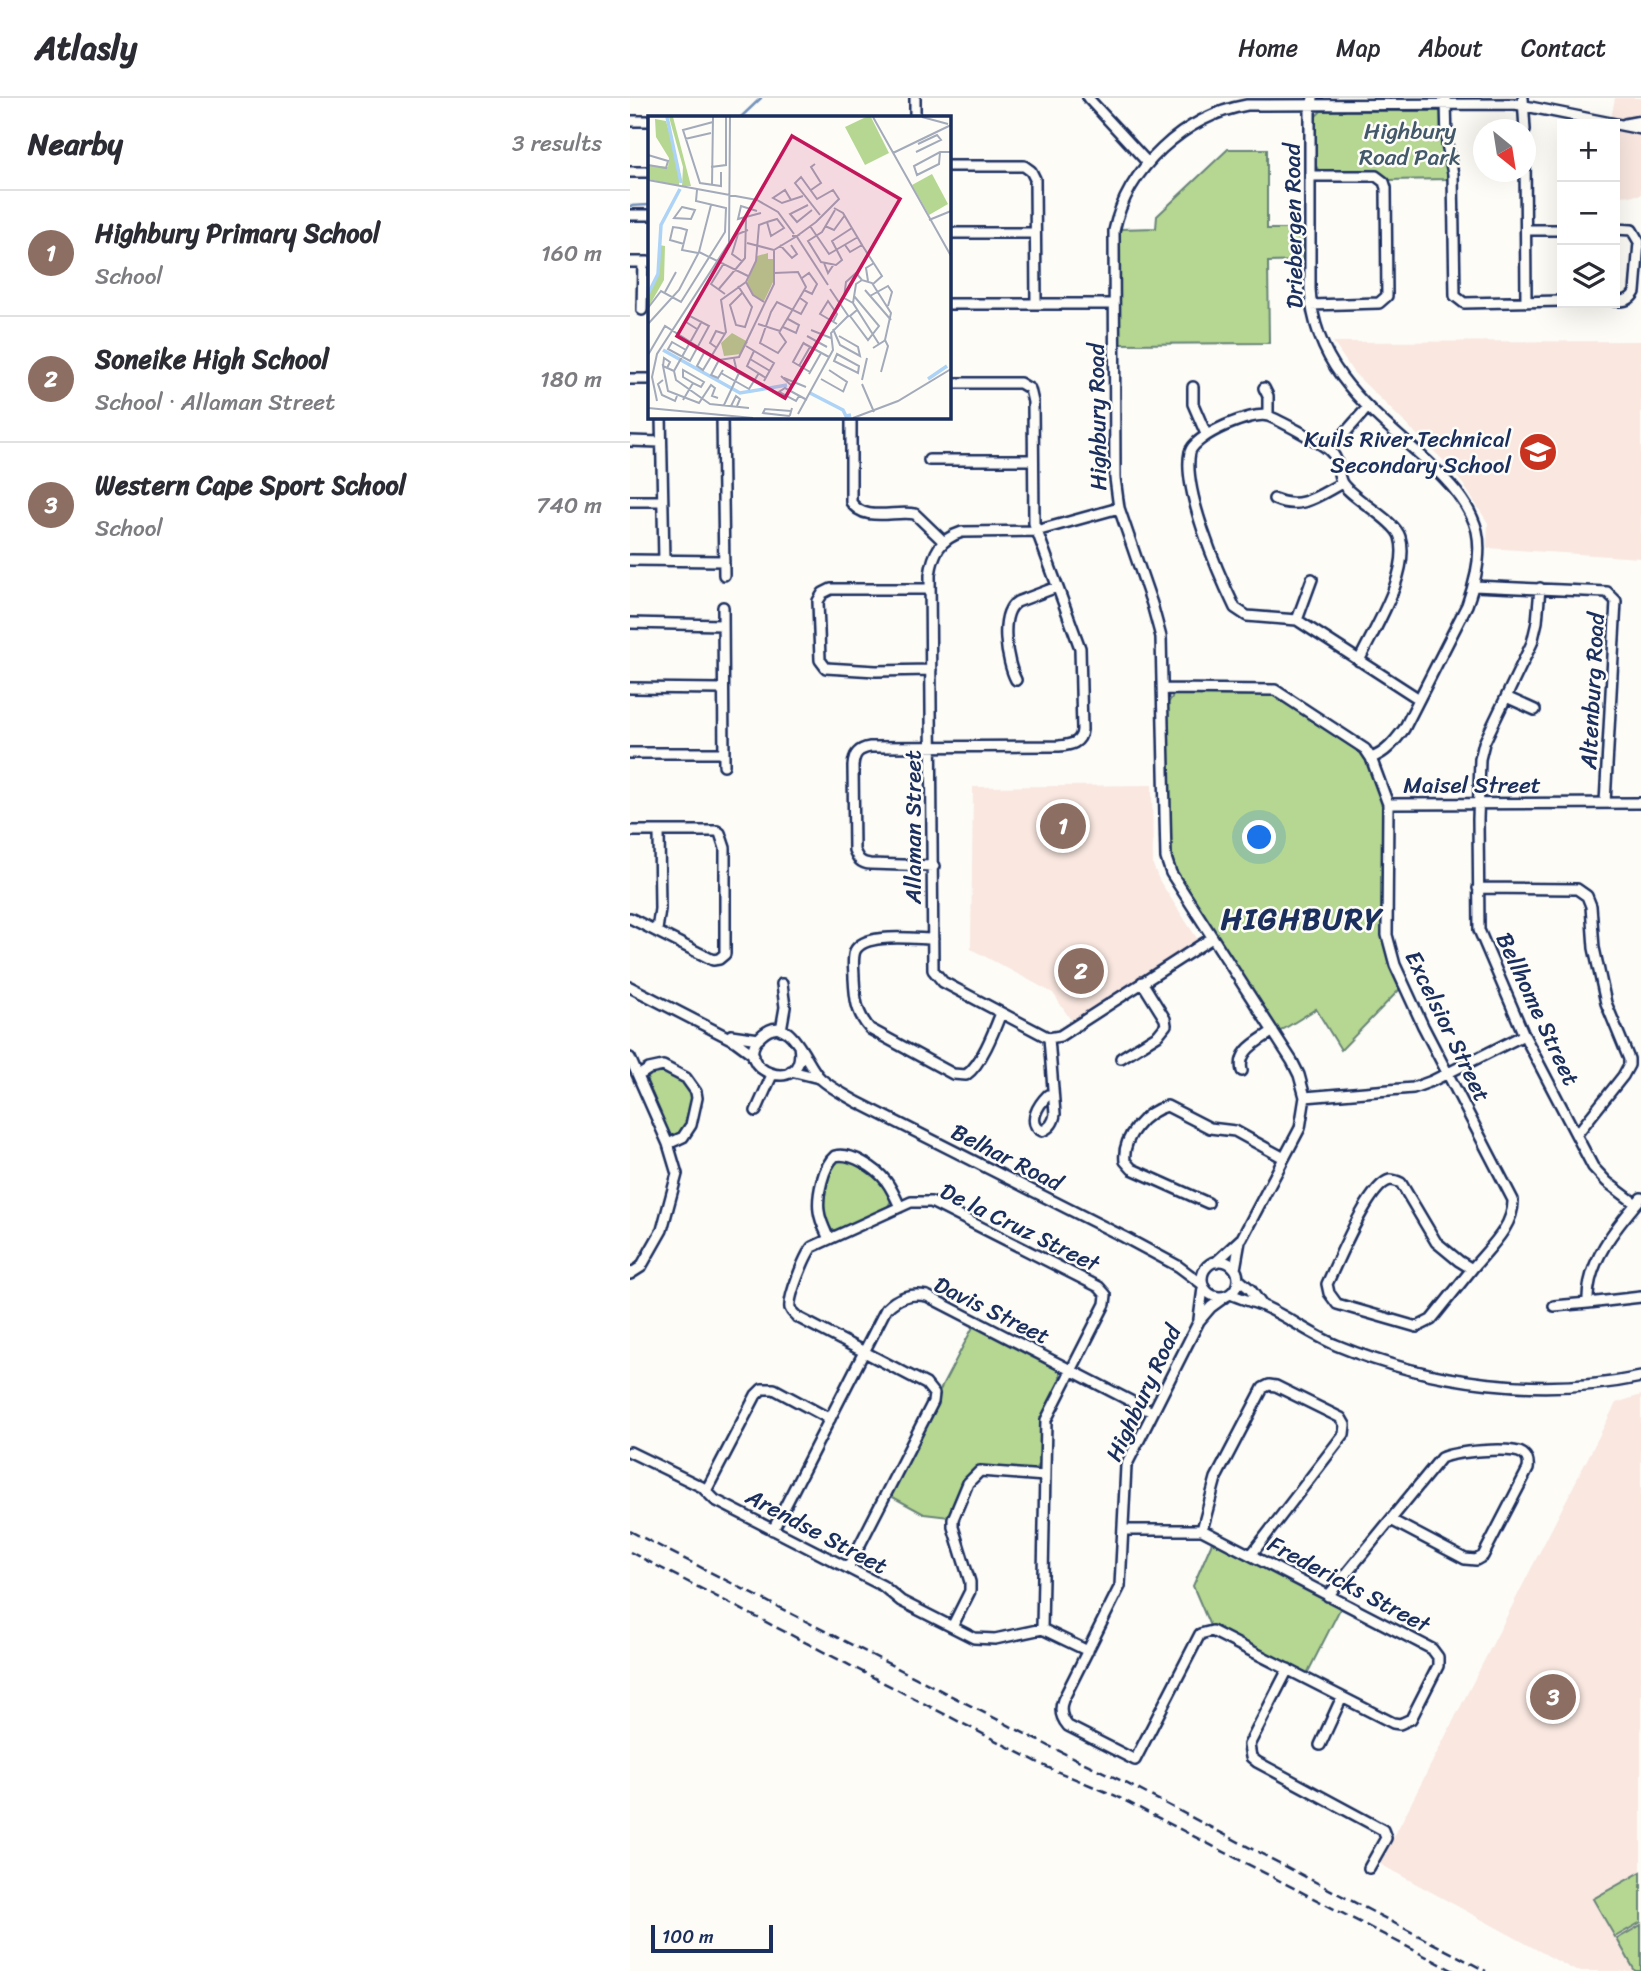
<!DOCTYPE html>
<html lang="en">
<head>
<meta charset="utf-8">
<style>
  body { margin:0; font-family:Sriracha,sans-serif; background:#f7f7f7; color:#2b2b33 }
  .controls { position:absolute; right:21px; top:21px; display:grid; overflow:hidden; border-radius:0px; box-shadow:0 7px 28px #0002 }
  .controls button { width:63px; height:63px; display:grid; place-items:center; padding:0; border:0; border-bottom:2px solid #e1e1e2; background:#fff; color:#2b2b33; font:35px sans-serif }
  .compass { position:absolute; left:843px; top:21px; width:63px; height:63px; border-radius:50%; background:#fff; box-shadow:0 7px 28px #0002; rotate:150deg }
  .scale { position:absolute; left:21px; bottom:18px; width:122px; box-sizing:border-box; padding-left:7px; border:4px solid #1b2f5e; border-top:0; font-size:19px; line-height:24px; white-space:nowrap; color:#1b2f5e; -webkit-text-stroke:5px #fdfcf7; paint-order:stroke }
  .you { position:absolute; left:630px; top:740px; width:24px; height:24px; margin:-18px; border:5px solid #fff; border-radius:50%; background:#1a73e8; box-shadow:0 0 0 10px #1a73e833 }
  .badge { display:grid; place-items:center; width:46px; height:46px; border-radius:50%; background:#c8321e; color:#fff; font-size:23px; font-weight:700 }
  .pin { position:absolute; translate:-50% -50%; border:4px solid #fff; box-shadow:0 2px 7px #0006 }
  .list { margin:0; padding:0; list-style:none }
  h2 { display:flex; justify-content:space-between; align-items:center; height:91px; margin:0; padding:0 28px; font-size:30px }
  h2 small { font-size:23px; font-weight:400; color:#7c7c81 }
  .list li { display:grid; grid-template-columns:46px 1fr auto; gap:21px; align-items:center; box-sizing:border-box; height:126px; padding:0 28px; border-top:2px solid #e1e1e2 }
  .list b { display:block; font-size:26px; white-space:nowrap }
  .list p { margin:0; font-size:23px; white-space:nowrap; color:#7c7c81 }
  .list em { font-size:23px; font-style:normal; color:#7c7c81 }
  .icon { flex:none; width:38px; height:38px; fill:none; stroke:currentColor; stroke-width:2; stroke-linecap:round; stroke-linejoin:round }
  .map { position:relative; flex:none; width:1011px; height:1873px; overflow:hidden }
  header { display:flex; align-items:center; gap:42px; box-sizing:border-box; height:98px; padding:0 35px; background:#fff; border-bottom:2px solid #e1e1e2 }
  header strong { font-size:33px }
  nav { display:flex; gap:38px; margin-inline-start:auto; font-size:24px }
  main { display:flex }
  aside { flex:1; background:#fff }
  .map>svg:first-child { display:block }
  .built { fill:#f9e7e0 }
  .green { fill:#b5d791; stroke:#688378; stroke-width:2 }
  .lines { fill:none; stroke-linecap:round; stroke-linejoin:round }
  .stream { stroke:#7391b9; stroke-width:2.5 }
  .minor-casing { stroke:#1b2f5e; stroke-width:14 }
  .minor { stroke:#fdfcf7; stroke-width:9 }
  .rail { stroke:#1b2f5e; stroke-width:2.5; stroke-dasharray:10 5; stroke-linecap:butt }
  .labels { text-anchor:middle; stroke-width:5; stroke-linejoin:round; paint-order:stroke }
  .park-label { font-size:23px; fill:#42596b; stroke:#fdfcf7 }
  .street-label { font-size:23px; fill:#1b2f5e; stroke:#fdfcf7 }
  .poi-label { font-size:23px; fill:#1b2f5e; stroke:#fdfcf7; text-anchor:end }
  .district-label { font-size:30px; font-weight:bold; letter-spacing:2px; fill:#1b2f5e; stroke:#fdfcf7 }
  .inset-river { fill:none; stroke:#add3f6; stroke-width:3.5 }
  .inset-road { fill:none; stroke:#a3aaba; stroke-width:2 }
  .view { fill:#c2185b; fill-opacity:0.15; stroke:#c2185b; stroke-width:3.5 }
  .inset-edge { fill:none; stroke:#1b2f5e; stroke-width:3.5 }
</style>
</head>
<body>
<header>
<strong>Atlasly</strong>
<nav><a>Home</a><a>Map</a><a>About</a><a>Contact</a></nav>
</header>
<main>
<aside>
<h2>Nearby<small>3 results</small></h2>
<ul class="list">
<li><span class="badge" style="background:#8d6e63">1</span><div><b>Highbury Primary School</b><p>School</p></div><em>160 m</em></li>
<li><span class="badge" style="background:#8d6e63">2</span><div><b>Soneike High School</b><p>School · Allaman Street</p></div><em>180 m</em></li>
<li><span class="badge" style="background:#8d6e63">3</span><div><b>Western Cape Sport School</b><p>School</p></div><em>740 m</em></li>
</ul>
</aside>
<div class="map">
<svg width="1011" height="1873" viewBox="0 0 1011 1873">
  <rect width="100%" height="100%" fill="#fdfcf7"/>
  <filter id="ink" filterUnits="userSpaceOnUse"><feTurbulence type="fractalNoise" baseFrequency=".0143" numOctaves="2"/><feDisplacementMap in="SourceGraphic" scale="14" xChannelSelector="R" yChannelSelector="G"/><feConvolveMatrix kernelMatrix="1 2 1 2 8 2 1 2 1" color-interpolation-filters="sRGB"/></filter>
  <g filter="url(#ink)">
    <path class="built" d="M985,0H1011V97L985,98V26H980Z
      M1011,243V460L857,450L858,425L833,386L817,366L723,274L703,244Z
      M522,687L523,767L529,782L568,842L442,924L423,895L341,851L343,689Z
      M1011,1297V1873H946L750,1766L986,1305Z"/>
    <path class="green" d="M691,13H812L814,51L820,81L757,82L691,75C678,64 684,36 684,20Z
      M598,51H637V131H677V163L638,164L639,245L489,246V131L526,130L527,118Z
      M545,595H642L729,651L736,661L753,704L755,849L771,890L711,952L686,911L649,934L545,772L539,742L538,605Z
      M28,972C43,973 55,983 63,996L56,1032L45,1038L37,1035L16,987L19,977Z
      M216,1061C235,1071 257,1080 261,1103L257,1110L208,1132H202L196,1127L192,1105L202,1067L205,1062Z
      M344,1227L430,1273V1284L412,1321L411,1364L407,1370L401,1372L357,1368L350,1369L319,1419L294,1416L259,1397L308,1303V1296Z
      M583,1442L711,1509L677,1576L580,1528L563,1488Z
      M1011,1774V1824L985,1839L963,1801Z
      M1011,1827V1873H1005L987,1841Z"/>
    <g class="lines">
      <path class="stream" d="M111,19L131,0
        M0,108L19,107"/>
      <defs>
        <path id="minor" d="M285,0V19
          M458,0L518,65
          M683,0L680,14V191C684,272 742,313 797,363C817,382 840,405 847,433C852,456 845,485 837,507L774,631C765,643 756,655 741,660
          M893,0L895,32
          M816,2L817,46L823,76L825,198L834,205L932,203
          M0,23H19
          M995,26L1011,23
          M895,54L896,203
          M318,68H394L401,73L405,81L406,205
          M0,74H19
          M0,117H19
          M985,131L1002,132L1009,144L1005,194C1000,203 994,203 985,203
          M897,132H932
          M318,135H405
          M0,164H18
          M318,206H484
          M681,207L749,205L757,198L756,90L754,84L746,78H682
          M12,212L13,164
          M0,281H19
          M563,289V306L576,336
          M634,290L638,298V318
          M31,318L34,462
          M92,318L94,477
          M221,318V404C234,425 265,412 285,416L313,443
          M0,343L30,344
          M700,352L738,309
          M299,362H402
          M644,401C671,413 689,397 712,385
          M0,403H32
          M489,410L406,433L332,434C310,441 303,455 300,477L303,872L313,884L419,940L430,938L582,840
          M0,462L94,463
          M844,488L977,494L986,503L975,705
          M910,490L907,524L902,545L854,645L850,661L848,721L849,832L894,937L963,1069L977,1084L1006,1106
          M300,491H201L193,495L188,503L190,562L196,570L246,573L301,572
          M93,509L94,667
          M667,522L682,481
          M0,525L92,527
          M729,563C744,531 781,474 770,439C765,422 721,400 712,385C706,374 711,362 699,352C690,344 649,322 638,318C622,313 565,337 560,354C552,391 588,475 605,510L617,518L667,522L789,601
          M386,582C377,565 368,516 387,504L427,489
          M0,590L92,591
          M533,591L645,592L735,651L741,660L758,706L757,837L765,867L793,928L883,1102C884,1129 858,1151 842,1171L829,1163L806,1144L771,1085C767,1083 765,1082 760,1082C739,1086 707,1165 697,1186L699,1195L707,1206L787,1229L801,1222L842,1171
          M876,599L905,612
          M0,655H93
          M758,706L1011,705
          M0,733H87L90,735L95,750V856L89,861L83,862L0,820
          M304,768L240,766C230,765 228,761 224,752L223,668C224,656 228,651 240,649L429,648C441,647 451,645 452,632L450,550L404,425L403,304L400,291L390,285H318
          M848,790L947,791L957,798L961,808L964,850L976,905L999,961V967L993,978L947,1036
          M27,832L30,811L29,734
          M303,841C285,841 234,834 225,853C222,861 224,871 224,880C225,900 226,915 240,931L323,976L336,977C351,967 364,933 371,915
          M0,889L105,943L124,957
          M151,932L155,909L152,886
          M101,937L129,941
          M419,940L425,1016C424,1024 420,1030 412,1033C396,1025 409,1006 418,997L423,998
          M169,948C178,1001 97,971 131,938C161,910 175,967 191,981C201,990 215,997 227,1004L494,1139L548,1168L572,1186
          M0,960L38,1046L47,1076L32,1132L11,1169L0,1176
          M491,960L528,937L536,927L535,921L512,884
          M161,973L189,980
          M612,973C607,952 628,944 643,933
          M8,978L19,971L33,968L56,980L66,994L67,1000L61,1027L53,1039L38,1046
          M675,999L783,990L802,983L894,937
          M126,1013L142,977
          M578,1105L502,1071L495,1063C492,1039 515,1014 537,1008L580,1030L605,1033L654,1060
          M199,1141C195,1132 190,1123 189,1113C187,1098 193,1068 205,1058C221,1054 246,1070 256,1083C262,1091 266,1100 270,1109
          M572 1181a18 18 0 1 1 36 0a18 18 0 1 1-36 0Z
          M586,1164L612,1140L670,1030L675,999L669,977L662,963L541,775L536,760L531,539L522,506L489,410L485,380L484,133C497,70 555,18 617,7L885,6L1011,31
          M605,1171L610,1143
          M608,1181L620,1191L631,1206
          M601,1196C611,1201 621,1203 631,1207C657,1218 680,1236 706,1247C800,1286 911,1300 1011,1279
          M958,1205L1011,1199
          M924,1208L958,1205C956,1165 986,1129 1011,1100
          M569,1221L573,1190
          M200,1321L144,1291H132L126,1297L76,1393L85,1402L253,1488L271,1503L344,1540L365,1541L412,1531L458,1553
          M0,1354L72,1389L76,1393
          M143,1432L256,1211C268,1199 280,1195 297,1198L522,1314
          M493,1432H572L802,1551L808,1559V1568L781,1621L770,1626L763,1625L582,1533L570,1536L505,1662L438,1628C431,1620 429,1612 433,1602L490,1488L496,1368L569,1223L581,1209L596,1198
          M572,1432L586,1380L633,1290L639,1287L646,1288L711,1320L715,1327L714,1336L621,1457
          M218,1470L303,1304L304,1296L296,1286L167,1219C164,1215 162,1215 160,1210C158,1199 175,1158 182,1149L281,1104H301L469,1189L476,1197L475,1206L416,1322L412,1531
          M698,1498L811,1360C823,1354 881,1348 893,1356C898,1360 899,1364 898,1371L853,1458L846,1462L835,1461L761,1422
          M322,1529L340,1493V1484L323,1429V1421L338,1385L350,1373L415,1378
          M658,1571L619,1647L621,1659L627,1664L753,1732L756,1740L739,1770
          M690,1647L712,1599"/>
      </defs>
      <use href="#minor" class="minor-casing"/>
      <use href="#minor" class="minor"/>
      <path class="rail" d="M0,1433L423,1650L492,1683L856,1873
        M0,1454L419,1670L486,1698L824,1873"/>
    </g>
  </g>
  <defs>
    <symbol id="school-disc" viewBox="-11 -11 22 22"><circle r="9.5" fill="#c8321e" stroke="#fdfcf7"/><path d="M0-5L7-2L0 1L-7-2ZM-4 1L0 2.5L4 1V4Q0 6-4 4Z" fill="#fff"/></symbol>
  </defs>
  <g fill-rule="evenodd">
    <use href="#school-disc" x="886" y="332" width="44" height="44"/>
  </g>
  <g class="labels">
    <g class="park-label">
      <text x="780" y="41">Highbury<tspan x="780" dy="26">Road Park</tspan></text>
    </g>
    <g class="street-label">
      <text transform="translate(663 128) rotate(-91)" y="8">Driebergen Road</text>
      <text transform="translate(467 319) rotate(-91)" y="8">Highbury Road</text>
      <text transform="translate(962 593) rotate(-87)" y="8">Altenburg Road</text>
      <text x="842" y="695">Maisel Street</text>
      <text transform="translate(283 729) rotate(-90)" y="8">Allaman Street</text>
      <text transform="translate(908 911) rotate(65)" y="8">Bellhome Street</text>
      <text transform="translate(818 928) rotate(64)" y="8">Excelsior Street</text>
      <text transform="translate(377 1059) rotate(27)" y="8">Belhar Road</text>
      <text transform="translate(390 1129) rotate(26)" y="8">De la Cruz Street</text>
      <text transform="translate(362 1212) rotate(26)" y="8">Davis Street</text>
      <text transform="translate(513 1295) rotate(-65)" y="8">Highbury Road</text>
      <text transform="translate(187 1433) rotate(28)" y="8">Arendse Street</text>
      <text transform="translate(719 1486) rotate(28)" y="8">Fredericks Street</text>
    </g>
    <g class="poi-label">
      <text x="881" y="349">Kuils River Technical<tspan x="881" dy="26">Secondary School</tspan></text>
    </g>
    <g class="district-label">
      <text x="672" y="831">HIGHBURY</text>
    </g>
  </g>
  <g transform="translate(18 18)">
    <rect width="303" height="303" fill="#fdfcf7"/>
    <path d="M21,1H25L43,70H34L35,51ZM218,1H223L241,37L217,49L197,11ZM7,3L18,5L31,51V70L0,63V49L20,51L21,42L8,21ZM284,58L300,88L281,99L264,69ZM11,129L17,130L16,164L0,192V180L11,158ZM120,137V143H125L126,164L116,185L106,180L99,167L109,140ZM84,217L100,226L93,238L76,240L73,227Z" fill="#b5d791"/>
    <path class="inset-river" d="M19,1L33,67M0,178L10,158L13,109L32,73M15,234L92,277L139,269M280,263L299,250M162,277L195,294L198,300L203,299"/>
    <path class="inset-road" d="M225,1L303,140M274,1L300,8M65,6L35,14L52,67L73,70V56M37,23L63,17M268,36L293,24L289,19L270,28M292,36L291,48L269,59L266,50L292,36H302M245,37L303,9M0,39L20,45L18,52L0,49M63,51L78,49V1M0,64L109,84L130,96L146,118M64,70L65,1M163,74L173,67L163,51L167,48M143,84L137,74L125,82L134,87L155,80M160,89L142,98L149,106L164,94M34,91L47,94L43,103L26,102ZM186,92L195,97L214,129L202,136L197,129M187,94L174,116L160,125L173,146L188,149L194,144L184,125L204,112M109,95L93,90L90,103L113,97M281,104L303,95M162,110L181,138L210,121M177,110L186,114L197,99M32,112L39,114L34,134L50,137M32,112L25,111L22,124L36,128M149,120L168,106L191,83L185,74L169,83L153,61L147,67L172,99M149,121L180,169M99,127L126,134M132,129L144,142L149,138L143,129M214,129L234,160L225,168M51,136L100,160M95,146L84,138L90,118L100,114M76,147L63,168L77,178M176,147L180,157L186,148M154,162L161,157L169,168L164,178L156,174M220,165L218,152L226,147M90,170L104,191L97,211L88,209L82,189L94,177M182,173L201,201M70,174L97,142L98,102M217,174L243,204M17,176L28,156M206,180L231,210L220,224L202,200L209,194M222,180L240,170L244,176L240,190M116,186L105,179L98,166L108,145L111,109L119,106L123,120L136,112L129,103L119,106M205,187L196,182L198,166L208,157L214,164M0,192L13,175L33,186L77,116L78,92L48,85L49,74M54,205L26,255L28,264L62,288L101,292M185,206L189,198L180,185L172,198L189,208M0,208L31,174L51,136L63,89M110,208L132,215L158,171L150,156L126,157M135,211L148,217L151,209L140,203M185,213L192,229L212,240L210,231L191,220M163,214L183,222M131,216L138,226L130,237L112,227L123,196L129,186L153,198L159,187L152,182M159,220L179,231M156,226L145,246L162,256M155,227L181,241M98,230L126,247L116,265M69,232L62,227L68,215L77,218M225,232L236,225L237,224L243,197L224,167L214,164L208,168L205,187L231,228M38,234L24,226L20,233L42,245L61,210L42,200L38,206L49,213M57,235L49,250L55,254L78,216L73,184L98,166M106,235L99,250L118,262M189,238L211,250L210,257L186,245ZM0,239L17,210L71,244L91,241L126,168V134L149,120H144M86,243L89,256L116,271M102,243L122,255M71,244L63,259L70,262L75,254M15,250L16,242L22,246L19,252M151,250L162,231M181,254L199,266L195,276M26,255L15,250L20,275L51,287L63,269L67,272L64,280L70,282M233,256L240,230L237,224M73,257L101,273L111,257M161,258L173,237M133,260L144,270L148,265M136,262L158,271M173,263L196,276M15,264L10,268L14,279L27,285L29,280M214,264L219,242M214,268L226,296M151,280L148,285L131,276L137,272L159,284M35,284L45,267L53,271L56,266L35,254V261L45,267M9,285L4,261L9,238L81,127L82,1M76,289L91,257M83,290L88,280L92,283L89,290M0,292L105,302M143,295L117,293L115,297L141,300L142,299L144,292M150,298L185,234L183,217L200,200M205,302L250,285L303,253"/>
    <path class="view" d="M144,20L252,83L137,282L29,220Z"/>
    <rect width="303" height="303" class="inset-edge"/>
  </g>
</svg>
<div class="controls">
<button>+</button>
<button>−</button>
<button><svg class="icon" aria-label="layers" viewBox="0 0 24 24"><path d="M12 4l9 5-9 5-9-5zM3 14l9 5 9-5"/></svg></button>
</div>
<svg class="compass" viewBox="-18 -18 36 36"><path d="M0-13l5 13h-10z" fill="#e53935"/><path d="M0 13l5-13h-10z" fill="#7c7c81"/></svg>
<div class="scale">100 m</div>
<div class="you"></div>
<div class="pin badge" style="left:433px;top:728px;background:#8d6e63">1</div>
<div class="pin badge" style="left:451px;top:873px;background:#8d6e63">2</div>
<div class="pin badge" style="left:923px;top:1599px;background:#8d6e63">3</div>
</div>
</main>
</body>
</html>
